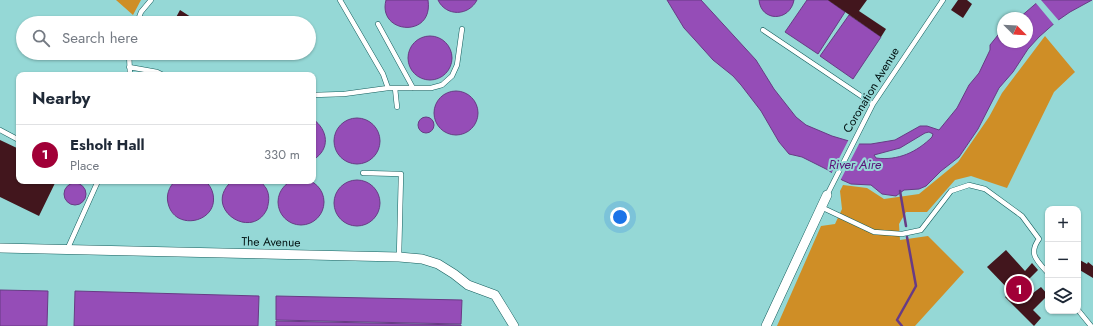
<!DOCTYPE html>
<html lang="en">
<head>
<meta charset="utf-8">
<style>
  body { margin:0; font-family:Jost,sans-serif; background:#f6f6f7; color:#1f2937 }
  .controls { position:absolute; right:12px; bottom:12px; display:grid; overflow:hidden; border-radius:8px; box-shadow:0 1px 3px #0004 }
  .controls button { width:36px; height:36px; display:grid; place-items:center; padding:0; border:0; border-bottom:1px solid #e0e1e3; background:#fff; color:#1f2937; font:20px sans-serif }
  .compass { position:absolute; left:997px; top:12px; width:36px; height:36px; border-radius:50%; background:#fff; box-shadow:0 1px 3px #0004; rotate:114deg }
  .you { position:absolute; left:620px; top:217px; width:14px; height:14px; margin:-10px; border:3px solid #fff; border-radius:50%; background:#1a73e8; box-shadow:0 0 0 6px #1a73e833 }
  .badge { display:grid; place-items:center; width:26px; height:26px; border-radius:50%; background:#a10037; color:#fff; font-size:13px; font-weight:700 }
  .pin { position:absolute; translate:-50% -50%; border:2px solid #fff; box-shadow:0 1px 4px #0006 }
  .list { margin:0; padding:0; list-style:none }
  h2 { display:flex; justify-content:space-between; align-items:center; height:52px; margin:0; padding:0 16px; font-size:17px }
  h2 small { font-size:13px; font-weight:400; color:#747a83 }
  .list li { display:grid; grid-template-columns:26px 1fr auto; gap:12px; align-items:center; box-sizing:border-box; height:60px; padding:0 16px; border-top:1px solid #e0e1e3 }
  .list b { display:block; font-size:15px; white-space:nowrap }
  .list p { margin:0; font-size:13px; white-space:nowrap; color:#747a83 }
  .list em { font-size:13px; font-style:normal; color:#747a83 }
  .icon { flex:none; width:22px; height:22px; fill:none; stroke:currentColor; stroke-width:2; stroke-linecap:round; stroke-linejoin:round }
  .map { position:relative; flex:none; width:1093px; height:326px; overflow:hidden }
  .search { position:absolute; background:#fff; box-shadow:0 1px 3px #0004; left:16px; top:16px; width:300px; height:44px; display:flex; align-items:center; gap:10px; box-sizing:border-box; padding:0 14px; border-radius:22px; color:#747a83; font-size:15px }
  .panel { position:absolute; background:#fff; box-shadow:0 1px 3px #0004; left:16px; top:72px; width:300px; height:112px; border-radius:8px }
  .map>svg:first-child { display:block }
  .green { fill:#cf8e26 }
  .water { fill:#954db7; stroke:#683b85; fill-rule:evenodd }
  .pier { fill:#95d8d6 }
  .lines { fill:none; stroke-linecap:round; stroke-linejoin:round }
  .stream { stroke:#683b85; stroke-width:2.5 }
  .building { fill:#42161d }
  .lane-casing { stroke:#145e5d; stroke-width:5.5 }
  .street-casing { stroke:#145e5d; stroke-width:10 }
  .lane { stroke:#fff; stroke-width:4.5 }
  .street { stroke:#fff; stroke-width:9 }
  .labels { text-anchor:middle; stroke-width:4; stroke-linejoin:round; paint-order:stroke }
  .street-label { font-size:12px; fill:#011; stroke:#95d8d6 }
  .water-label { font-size:13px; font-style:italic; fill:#5a1377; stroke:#95d8d6 }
</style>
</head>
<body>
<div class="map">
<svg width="1093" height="326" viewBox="0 0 1093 326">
  <rect width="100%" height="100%" fill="#95d8d6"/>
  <path class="green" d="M116,0H141L133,15Z
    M1045,36L1075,72L1054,92L1007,188L971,176L955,180L927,212H906L899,224L900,240L928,236L964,272L915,326H777L821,226L835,224L842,209L840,191L843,185L867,188L884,199L919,194L958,162L989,117L1002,93Z"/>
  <path class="water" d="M386,0H428C434,39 377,34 386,0Z
    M438,0H477C469,16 446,17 438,0Z
    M667,0H701L756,60L774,89L796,117L806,125L832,136L859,144H871L895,140L920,126H927L939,130L957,108L969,85L979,73L990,50V45L1002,30L1003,25V42H1027V18H1019L1040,0H1092L1070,12L1057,21L1039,37L1028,49L1013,72L999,88L978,129L959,157L941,171L926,186L919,189L904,190L896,196L882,194L871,185L851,184L842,180L828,170L802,157L789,154L779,142L761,111L741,85L733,76L713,60L695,40L684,28ZM929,132L933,134L932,137C917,152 898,161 876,158L874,155L900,148L925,133Z
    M759,0H794C790,22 761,22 759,0Z
    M807,0H828L845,12L818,54L785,32Z
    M849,15L881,37L853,79L820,56Z
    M408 58a22 22 0 1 1 44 0a22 22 0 1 1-44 0Z
    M434 113a22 22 0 1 1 44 0a22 22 0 1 1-44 0Z
    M418 125a8 8 0 1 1 16 0a8 8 0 1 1-16 0Z
    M334 141a23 23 0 1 1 46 0a23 23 0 1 1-46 0Z
    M313,119C328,130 331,149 313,160Z
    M278 202a23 23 0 1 1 46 0a23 23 0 1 1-46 0Z
    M334 203a23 23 0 1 1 46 0a23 23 0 1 1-46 0Z
    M175,181H205C209,184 212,189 213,194C219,223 174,232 168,203C166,195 169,187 175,181Z
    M232,181C239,181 254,179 260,181C263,183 264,186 266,188C270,195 269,202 267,209C252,242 201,208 232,181Z
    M64 194a11 11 0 1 1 22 0a11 11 0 1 1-22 0Z
    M0,290L48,291L47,326H0Z
    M75,291L259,296L258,326H74Z
    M276,296L462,300L461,324L276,320Z
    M276,321L461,325V326H276Z"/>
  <path class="pier" d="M1036,0H1041L1060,22L1055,26L1035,2Z
    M849,139L860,142L840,181L831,174Z"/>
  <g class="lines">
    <path class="stream" d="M900,191L906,226
      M902,326L897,320L916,286L907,237"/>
  </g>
  <path class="building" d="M828,0H867L859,11L886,29L881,37Z
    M958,0H967L972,4L963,18L951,10Z
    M180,10L194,19L192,23H173Z
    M0,140L19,149V181H56L39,216L0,197Z
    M1006,250L1025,271L1032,263L1038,270L1024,284L1033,293L1041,287L1048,295L1033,310L1041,318L1034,326L1005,297L1011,292L987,267Z
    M1078,259L1087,264L1088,262L1093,266V278L1078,269Z"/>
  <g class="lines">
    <defs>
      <path id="lane" d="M340,0L383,74L388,88
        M137,23L141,12L151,0
        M378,24L413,88
        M763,30L873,104
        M129,53L130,75
        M129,67L157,72L163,75
        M395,88L397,107
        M313,95L344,94L388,88H431L442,85L452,76L457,65L462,29
        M0,130L17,139
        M363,173L401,174L399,257
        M827,195L873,104L943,0
        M821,207L874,232L902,234L921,230L951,191L969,185L985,189L1022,216L1039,239C1028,254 1037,261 1048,273
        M67,250L98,181
        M1078,310L1091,326"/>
      <path id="street" d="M0,248L399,257L422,259L438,264L454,274L468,285L495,295L514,326
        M766,326L827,195"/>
    </defs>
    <use href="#lane" class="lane-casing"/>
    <use href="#street" class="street-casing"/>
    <use href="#lane" class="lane"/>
    <use href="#street" class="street"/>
  </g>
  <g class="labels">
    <g class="street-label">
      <text transform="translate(871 90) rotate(-59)" y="4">Coronation Avenue</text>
      <text transform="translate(271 242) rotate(1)" y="4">The Avenue</text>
    </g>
    <g class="water-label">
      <text x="855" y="169">River Aire</text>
    </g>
  </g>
</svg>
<div class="controls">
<button>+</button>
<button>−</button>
<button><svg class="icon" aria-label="layers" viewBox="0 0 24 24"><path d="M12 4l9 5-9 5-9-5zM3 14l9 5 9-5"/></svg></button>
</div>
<svg class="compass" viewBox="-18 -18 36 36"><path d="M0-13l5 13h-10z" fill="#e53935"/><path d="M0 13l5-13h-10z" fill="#747a83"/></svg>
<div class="you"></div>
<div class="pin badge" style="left:1019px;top:289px">1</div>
<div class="search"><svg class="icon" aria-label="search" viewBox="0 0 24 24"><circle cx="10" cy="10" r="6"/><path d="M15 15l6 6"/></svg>Search here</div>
<section class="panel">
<h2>Nearby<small></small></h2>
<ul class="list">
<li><span class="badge">1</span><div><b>Esholt Hall</b><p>Place</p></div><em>330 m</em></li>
</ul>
</section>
</div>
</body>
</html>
